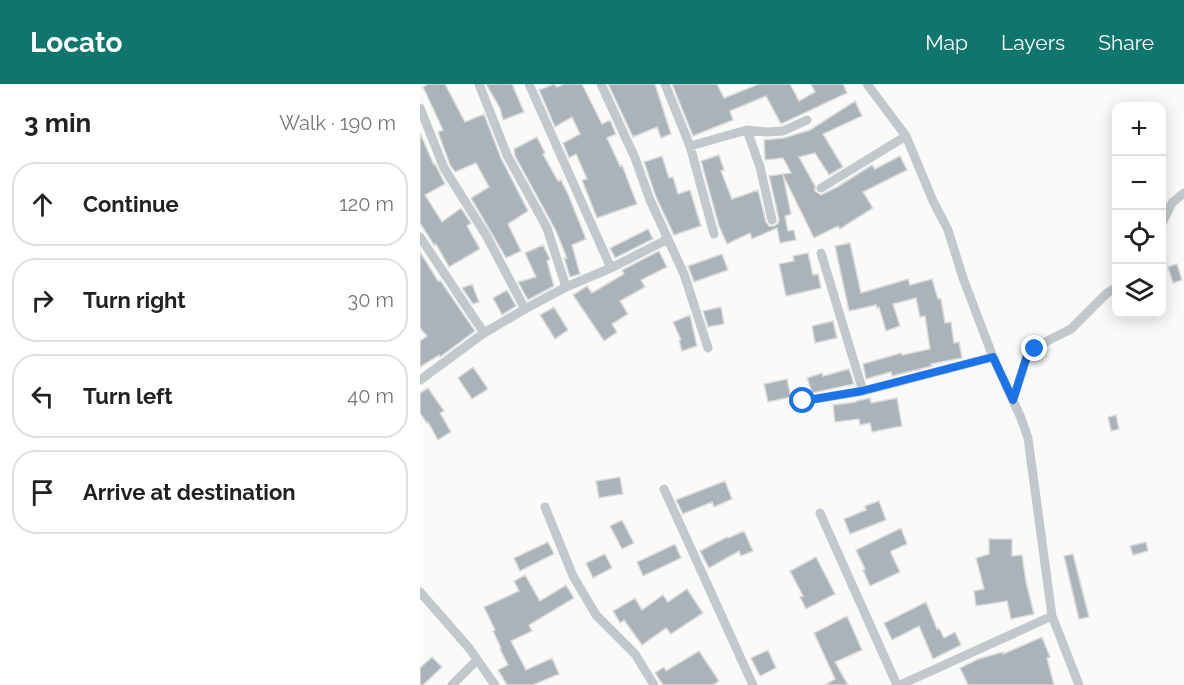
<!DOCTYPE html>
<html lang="en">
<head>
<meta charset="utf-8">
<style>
  body { margin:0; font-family:Raleway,sans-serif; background:#f6f6f6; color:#222 }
  .controls { position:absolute; right:18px; top:18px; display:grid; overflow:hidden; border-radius:12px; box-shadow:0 3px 15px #0003 }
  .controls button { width:54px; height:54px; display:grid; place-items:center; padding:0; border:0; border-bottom:2px solid #e0e0e0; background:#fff; color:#222; font:30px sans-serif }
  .stop { position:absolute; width:18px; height:18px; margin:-14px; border:4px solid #1a73e8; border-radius:50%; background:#fff }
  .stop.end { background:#1a73e8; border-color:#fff; box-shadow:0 2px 6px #0008 }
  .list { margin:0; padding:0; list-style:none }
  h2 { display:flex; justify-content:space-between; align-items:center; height:78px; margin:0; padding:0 24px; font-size:26px }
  h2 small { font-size:20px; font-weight:400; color:#767676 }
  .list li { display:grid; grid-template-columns:39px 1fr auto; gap:18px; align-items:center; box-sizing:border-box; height:84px; margin:0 12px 12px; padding:0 12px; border:2px solid #e0e0e0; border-radius:24px }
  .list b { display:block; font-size:22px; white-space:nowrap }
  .list em { font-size:20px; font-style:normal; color:#767676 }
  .icon { flex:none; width:33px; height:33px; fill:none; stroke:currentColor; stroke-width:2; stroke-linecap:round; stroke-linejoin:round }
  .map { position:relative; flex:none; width:764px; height:601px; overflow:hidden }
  header { display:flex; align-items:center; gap:36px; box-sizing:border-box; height:84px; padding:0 30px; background:#0f766e; color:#fff }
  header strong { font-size:28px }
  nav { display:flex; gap:33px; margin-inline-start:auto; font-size:21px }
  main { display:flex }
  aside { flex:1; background:#fff }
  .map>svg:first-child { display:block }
  .building { fill:#aab3b9; stroke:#dcdcda; stroke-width:1.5 }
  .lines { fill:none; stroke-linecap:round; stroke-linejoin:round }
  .minor { stroke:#c3c8cc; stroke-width:9 }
  .route { stroke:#1a73e8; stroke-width:8 }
</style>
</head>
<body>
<header>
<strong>Locato</strong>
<nav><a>Map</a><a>Layers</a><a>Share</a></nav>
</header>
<main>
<aside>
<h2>3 min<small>Walk · 190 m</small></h2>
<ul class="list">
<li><svg class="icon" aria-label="ahead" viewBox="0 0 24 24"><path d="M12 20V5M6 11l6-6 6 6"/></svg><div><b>Continue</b></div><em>120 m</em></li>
<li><svg class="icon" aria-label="right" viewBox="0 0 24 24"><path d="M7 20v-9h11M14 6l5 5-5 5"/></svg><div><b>Turn right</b></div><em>30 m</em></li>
<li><svg class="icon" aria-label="left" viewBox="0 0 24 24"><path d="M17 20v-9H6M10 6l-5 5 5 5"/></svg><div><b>Turn left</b></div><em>40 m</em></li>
<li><svg class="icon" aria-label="arrive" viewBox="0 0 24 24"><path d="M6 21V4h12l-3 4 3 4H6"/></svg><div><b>Arrive at destination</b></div></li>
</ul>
</aside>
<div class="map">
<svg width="764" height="601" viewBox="0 0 764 601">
  <rect width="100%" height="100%" fill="#fafaf8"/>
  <path class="building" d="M8,0H25L45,38L64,30L81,74L108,127L88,140L101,167L86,174L51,114L69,103L56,79L35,88L30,81L18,48L23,46L3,3Z
    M66,0H92L104,28L83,36L80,24Z
    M134,0L137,3L144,0H162L182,40L190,36L196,50L187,54L200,82L202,81L217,120L177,134L162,96L167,95L156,70L149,74L143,59L160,50L152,33L135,43L119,6Z
    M188,0H235L251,50L241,54L237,43L213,53Z
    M252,0H297L304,14L339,0H370L379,17L395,8L391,0H423L427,9L361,40L346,12L310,27L313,36L273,52Z
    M435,17L442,32L403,50L423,83L409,91L395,69L379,73L395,102V107L401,111L417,103L452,81L455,85L480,72L487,86L443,108L453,124L420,145L418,142L394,154L363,91L371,130L365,132L368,147L374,146L376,156L360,159L357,144L332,155L330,149L307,160L299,142L281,77L299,71L304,86L301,87L312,115L338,106L346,138L349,142H354L358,139L359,135L349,92L371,89L363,74L345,76L344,56L364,54L390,46Z
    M0,49L14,81L15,80L25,100L5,111L22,138L41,124L51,139L47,142L60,165L29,183L16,160L14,161L0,139Z
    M117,53L125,69L123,70L138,97L141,96L148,110L166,155L152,161L160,190L150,193L144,174H147L136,147L95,72L94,65Z
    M242,72L249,94L253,93L258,110L270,106L281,142L254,151L236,113L224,78Z
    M228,145L233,155L195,174L190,164Z
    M430,159L441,209L488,195L490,201L512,195L518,215H521L525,239L531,238L534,259L539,258L542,274L511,280L512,282L472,292L471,288L446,295L443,280L481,269L482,271L510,265L505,232L500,233L496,214L473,220L480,242L466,247L459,223L457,224L456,221L429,227L415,162Z
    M123,161L130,175L127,177L134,202L108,216L98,198L116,193L105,169Z
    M239,167L247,183L221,196L225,203L200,217L208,230L192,240L197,248L184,257L153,211L167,202L172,209L204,190L202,186Z
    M0,168L18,197L20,196L55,247L20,273L19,271L0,283V257L7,252L0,244Z
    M388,169L393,191L398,190L401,204L366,212L359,180L374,177L373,172Z
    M302,170L308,186L274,198L268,182Z
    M757,180L762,196L753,199L748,183Z
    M52,200L59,218L53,220L42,204Z
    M87,206L96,222L82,231L73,214Z
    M134,223L148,246L135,255L120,231Z
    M301,223L304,240L288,243L283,227Z
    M270,231L277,262L262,267L259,257L261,256L253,238Z
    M413,237L417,254L395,259L392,242Z
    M53,283L68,305L52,315L38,294Z
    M429,285L434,300L392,309L387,294L402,289L403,292Z
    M367,295L371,313L348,318L344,300Z
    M8,304L24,327L20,329L31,348L18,356L8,338L7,339L0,329V309Z
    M450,314L451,319L477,314L482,342L452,348L450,339L440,341L439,335L415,338L413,321L436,318V317Z
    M696,331L699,345L691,347L688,333Z
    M200,393L203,410L179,414L176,397Z
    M305,397L312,415L294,423L292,418L263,430L256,416Z
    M459,417L466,436L430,450L424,435L446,426L445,422Z
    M202,436L214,459L202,465L190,442Z
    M481,444L487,460L471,467V469L480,488L450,502L443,486L445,485L436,466Z
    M324,447L333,467L321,472L319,467L289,484L280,467L307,453L308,454Z
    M569,455H592V472L602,471L606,498L614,530L591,535L587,517L556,522L554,507L564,505L556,474L569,470Z
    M128,458L134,470L100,487L94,474Z
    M726,458L728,467L713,471L710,462Z
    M255,460L261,474L223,492L217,478Z
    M185,470L192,484L173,494L166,479Z
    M653,470L669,533L659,535L644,472Z
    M396,473L415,510L386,525L380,513L383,512L370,487Z
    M105,491L120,517L146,501L154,514L109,541L112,547L91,557L106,586L132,574L139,590L113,601H87L78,586L88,581L80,565L81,564L73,547L75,546L64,523L99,507L94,497Z
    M267,505L283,529L251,550L246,544L222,561L204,536L200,539L193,527L215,514L222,526L243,511L248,518Z
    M506,518L517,545L519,544L524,554L535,548L541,561L513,575L499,542L472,556L464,539Z
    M427,532L442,566L415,578L428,601H405L415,595L394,549Z
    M622,553L630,573L627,574L634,601H548L540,584L558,575L583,568V570Z
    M348,566L356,584L340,592L331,574Z
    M279,567L299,597L293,601H243L235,589L244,583L246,587Z
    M12,573L22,583L3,601H0V584Z"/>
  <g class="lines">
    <path class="minor" d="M59,0L87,71L127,144L146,203
      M109,0L191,184
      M181,0L215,74L230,116L264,190L288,264
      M245,0L270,62L294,150
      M447,0L486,52L513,117L528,146L543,194L573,273L601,334L608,354L632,532L659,601
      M0,24L24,84L66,151L105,225
      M327,46L340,83L352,136
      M270,62L327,46L346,48L363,47L387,36
      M401,104L486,52
      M742,139L752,119L764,109
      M0,153L64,249
      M401,169L443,307
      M0,296L64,249L105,225L146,203L191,184L248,155
      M593,316L607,272L625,258L651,245L687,209L696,204
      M383,317L443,307L573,273
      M244,405L333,601
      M125,423L153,492L176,531L215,570L234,601
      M400,429L477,601
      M0,508L49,564L75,601
      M32,601L57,576
      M480,601L632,532"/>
  </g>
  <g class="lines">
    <path class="route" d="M383,317L442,307L573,273L593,316L607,272L615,265"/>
  </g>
</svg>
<div class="controls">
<button>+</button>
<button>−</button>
<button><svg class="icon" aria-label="locate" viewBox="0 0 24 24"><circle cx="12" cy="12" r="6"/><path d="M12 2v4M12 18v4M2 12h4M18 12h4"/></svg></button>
<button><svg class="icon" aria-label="layers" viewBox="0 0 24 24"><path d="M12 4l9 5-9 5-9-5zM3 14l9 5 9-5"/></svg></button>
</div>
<div class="stop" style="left:383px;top:317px"></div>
<div class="stop end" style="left:615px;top:265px"></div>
</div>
</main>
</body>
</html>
